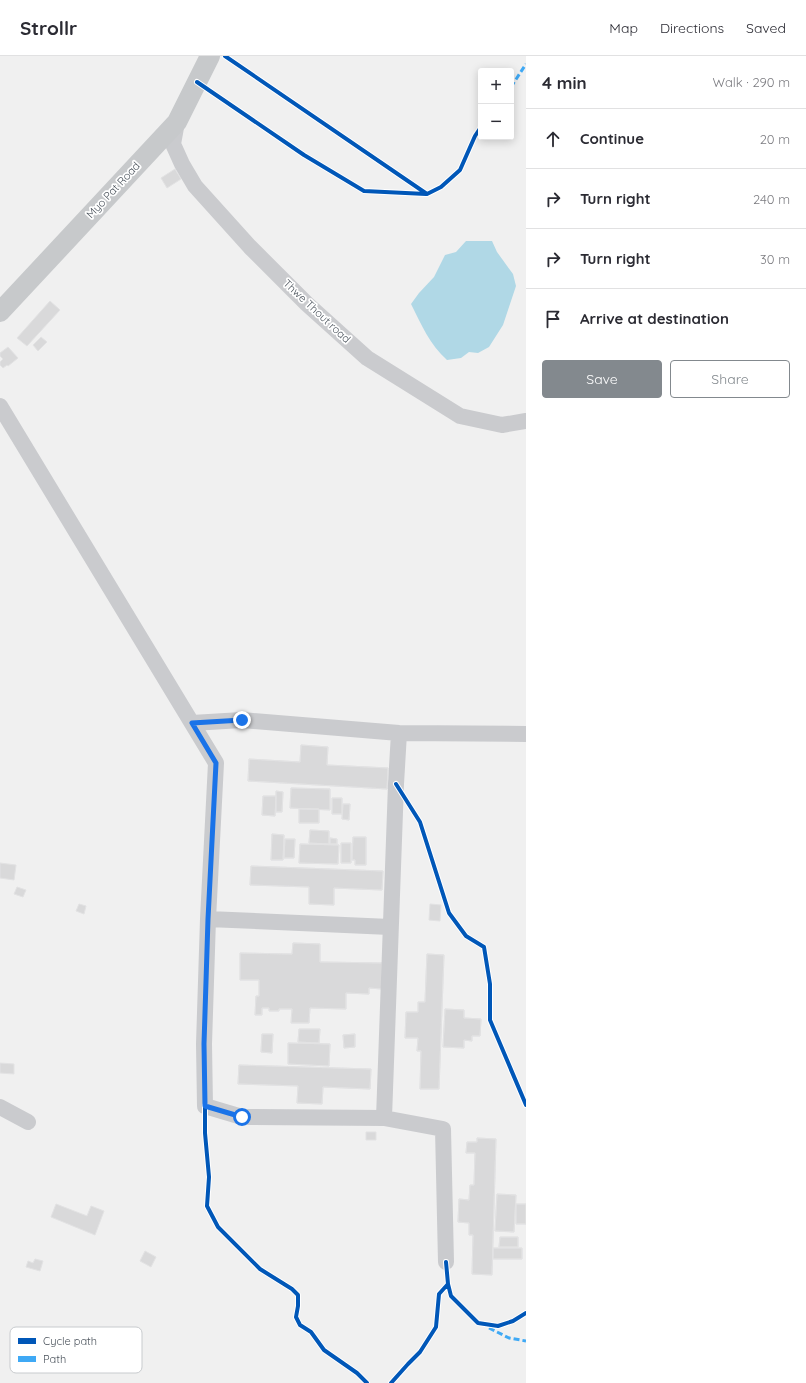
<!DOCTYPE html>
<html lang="en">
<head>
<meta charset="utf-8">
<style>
  body { margin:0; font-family:Quicksand,sans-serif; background:#f2f2f3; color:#2b2b33 }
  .controls { position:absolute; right:12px; top:12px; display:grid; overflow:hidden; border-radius:4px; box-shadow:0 2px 10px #0003 }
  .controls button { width:36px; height:36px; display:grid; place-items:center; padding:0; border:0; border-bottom:1px solid #e1e1e2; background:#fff; color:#2b2b33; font:20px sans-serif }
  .stop { position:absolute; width:12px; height:12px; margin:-9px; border:3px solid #1a73e8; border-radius:50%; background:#fff }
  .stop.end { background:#1a73e8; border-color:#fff; box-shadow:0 1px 4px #0008 }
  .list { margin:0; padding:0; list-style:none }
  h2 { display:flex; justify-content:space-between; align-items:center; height:52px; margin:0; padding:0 16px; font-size:17px }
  h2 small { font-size:13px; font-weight:400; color:#7c7c81 }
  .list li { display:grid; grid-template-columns:26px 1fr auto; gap:12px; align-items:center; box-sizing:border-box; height:60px; padding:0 16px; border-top:1px solid #e1e1e2 }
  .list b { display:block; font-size:15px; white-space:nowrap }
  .list em { font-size:13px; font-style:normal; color:#7c7c81 }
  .actions { display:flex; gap:8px; padding:12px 16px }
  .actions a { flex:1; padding:9px 0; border:1px solid #83898e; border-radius:4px; text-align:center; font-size:14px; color:#83898e }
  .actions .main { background:#83898e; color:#fff }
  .icon { flex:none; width:22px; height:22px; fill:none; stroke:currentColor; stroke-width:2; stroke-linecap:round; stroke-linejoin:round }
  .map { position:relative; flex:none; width:526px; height:1327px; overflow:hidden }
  header { display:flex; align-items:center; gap:24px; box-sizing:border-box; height:56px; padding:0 20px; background:#fff; border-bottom:1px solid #e1e1e2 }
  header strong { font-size:19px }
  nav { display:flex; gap:22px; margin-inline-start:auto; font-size:14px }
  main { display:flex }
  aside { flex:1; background:#fff }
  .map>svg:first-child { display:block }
  .water { fill:#b0d8e6 }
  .building { fill:#d9d9da; stroke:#e2e2e3 }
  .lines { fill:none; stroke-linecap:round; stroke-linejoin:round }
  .minor { stroke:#cacbce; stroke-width:16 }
  .major { stroke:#c7c9cb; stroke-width:20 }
  .quiet { stroke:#3fa9f5; stroke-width:3; stroke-dasharray:6 3; stroke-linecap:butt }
  .cycleway-casing { stroke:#fff; stroke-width:6 }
  .cycleway { stroke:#0057b8; stroke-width:4 }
  .route { stroke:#1a73e8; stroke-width:5 }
  .labels { text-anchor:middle; stroke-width:3.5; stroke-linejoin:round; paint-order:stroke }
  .street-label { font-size:11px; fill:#49515a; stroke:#fff }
  .key { fill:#fff; stroke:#c8cbce; stroke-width:1 }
  .key-label { font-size:11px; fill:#49515a }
</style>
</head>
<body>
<header>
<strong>Strollr</strong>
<nav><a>Map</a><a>Directions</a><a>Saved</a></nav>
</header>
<main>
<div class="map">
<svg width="526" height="1327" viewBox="0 0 526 1327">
  <rect width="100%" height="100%" fill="#f0f0f0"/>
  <path class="water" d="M466,185H492L497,196L513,218L516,230L503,269L489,291L478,297L469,296L461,302L447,304C430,289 421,268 411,248L419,237L434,221L445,199L456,196Z"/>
  <path class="building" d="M175,113L181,123L167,132L161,122Z
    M50,245L60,254L27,290L17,282Z
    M41,281L47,286L38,295L33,289Z
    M8,291L18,302L8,310L7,309L3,312L0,309V306L3,303L0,300V297Z
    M301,689L328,691L327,709L388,712L387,733L248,725L249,703L300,706Z
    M301,689L328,691L327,709L388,712L387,733L248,725L249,703L300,706Z
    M291,732L330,733V754L290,752Z
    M291,732L330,733V754L290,752Z
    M276,735L283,736L282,756H276Z
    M276,735L283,736L282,756H276Z
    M263,740H276L275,760L262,759Z
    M263,740H276L275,760L262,759Z
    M332,742H342V758H332Z
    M332,742H342V758H332Z
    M343,748H350L349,764L342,763Z
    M343,748H350L349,764L342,763Z
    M299,753H319V767H299Z
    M299,753H319V767H299Z
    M310,774L329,775V788L309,787Z
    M310,774L329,775V788L309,787Z
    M272,778L284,779L283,804H271Z
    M272,778L284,779L283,804H271Z
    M353,781H366V809H355V804H352Z
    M353,781H366V809H355V804H352Z
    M330,782L337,783V788H330Z
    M330,782L337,783V788H330Z
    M285,783H295L294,802H284Z
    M285,783H295L294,802H284Z
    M341,787H351V807H341Z
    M341,787H351V807H341Z
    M300,788L339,789L338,808L299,807Z
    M300,788L339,789L338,808L299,807Z
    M0,807L16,809L14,824L0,822Z
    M251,810L383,815L382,834L334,832V849L309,848V831L250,829Z
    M251,810L383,815L382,834L334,832V849L309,848V831L250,829Z
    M17,831L26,834L23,841L14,838Z
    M79,848L86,850L84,858L76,855Z
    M430,848L441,849L440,865L429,864Z
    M293,887L320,888V906L382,907V933L369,932V938L346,937V953L310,952L309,967H291L292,953H279V955H269V952H262V959H255L256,940H259V924H240V897L292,898Z
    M293,887L320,888V906L382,907V933L369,932V938L346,937V953L310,952L309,967H291L292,953H279V955H269V952H262V959H255L256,940H259V924H240V897L292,898Z
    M427,898L444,899L439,1033H420L421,995H417L418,982H405L406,956H418V946H425Z
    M427,898L444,899L439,1033H420L421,995H417L418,982H405L406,956H418V946H425Z
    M445,953L464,954V962L481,963L480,980H472V985L464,984V992L443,991Z
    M445,953L464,954V962L481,963L480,980H472V985L464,984V992L443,991Z
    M299,973H320L319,987L298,986Z
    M299,973H320L319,987L298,986Z
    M262,978H273L272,997L261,996Z
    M262,978H273L272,997L261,996Z
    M355,978V991L344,992L343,979Z
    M355,978V991L344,992L343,979Z
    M288,987L330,988L329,1010L288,1008Z
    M288,987L330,988L329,1010L288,1008Z
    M0,1007L14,1008V1018L0,1017Z
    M239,1009L371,1013L370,1033L323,1031L322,1048L297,1047L298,1030L238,1028Z
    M239,1009L371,1013L370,1033L323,1031L322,1048L297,1047L298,1030L238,1028Z
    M366,1076H376V1084H366Z
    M477,1082L496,1083L492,1219L472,1218L473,1179H469V1167L458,1166L459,1143L469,1144L470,1129H474L475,1097H466L467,1086H477Z
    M477,1082L496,1083L492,1219L472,1218L473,1179H469V1167L458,1166L459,1143L469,1144L470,1129H474L475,1097H466L467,1086H477Z
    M497,1138L516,1139L514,1176L495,1175Z
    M497,1138L516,1139L514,1176L495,1175Z
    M56,1148L87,1160L91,1150L104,1155L95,1179L51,1161Z
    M516,1148H526V1168H516Z
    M516,1148H526V1168H516Z
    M500,1181H518V1191H499Z
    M500,1181H518V1191H499Z
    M493,1192H522V1203H493Z
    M493,1192H522V1203H493Z
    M145,1195L156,1201L151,1211L140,1205Z
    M35,1203L43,1205L40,1215L26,1211L28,1205L33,1207Z"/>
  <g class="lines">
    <path class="minor" d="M177,66L173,88L182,108L195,130L250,191L307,248L367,302L460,360L502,369L526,365
      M0,350L216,707L208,863L204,988L205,1050L242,1061L384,1062L443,1073L446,1206
      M192,667L242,664L399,677L526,678
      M208,863L390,871
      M0,1051L28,1066
      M384,1062L396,728L399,677"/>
    <path class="major" d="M0,256L177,66L210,0"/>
    <path class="quiet" d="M511,31L526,8
      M489,1272L509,1282L526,1285"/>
    <defs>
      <path id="cycleway" d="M225,0L427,138L441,131L460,114L475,80L481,71
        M197,26L304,99L364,135L426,138
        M396,728L420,766L449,857L466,880L484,891L490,928V964L526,1049
        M205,1050V1077L209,1121L207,1150L218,1171L260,1213L292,1233L298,1239V1250L296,1261L300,1269L311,1276L324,1294L357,1317L367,1327
        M448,1228L451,1240L478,1267L498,1270L513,1265L526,1257
        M391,1327L408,1308L420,1296L436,1271L439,1238L448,1228L446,1206"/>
    </defs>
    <use href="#cycleway" class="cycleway-casing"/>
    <use href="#cycleway" class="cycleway"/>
  </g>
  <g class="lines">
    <path class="route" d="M242,1061L205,1050L204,988L208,863L216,707L192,667L242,664"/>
  </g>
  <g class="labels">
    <g class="street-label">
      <text transform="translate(113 134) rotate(-47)" y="4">Myo Pat Road</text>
      <text transform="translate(317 255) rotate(43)" y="4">Thwe Thout road</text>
    </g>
  </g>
  <rect x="10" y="1271" width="132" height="46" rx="6" class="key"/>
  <rect x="18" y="1282" width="18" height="6" fill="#0057b8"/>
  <rect x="18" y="1300" width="18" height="6" fill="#3fa9f5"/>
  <g class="key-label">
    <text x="43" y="1289">Cycle path</text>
    <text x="43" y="1307">Path</text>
  </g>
</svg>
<div class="controls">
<button>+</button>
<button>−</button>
</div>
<div class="stop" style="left:242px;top:1061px"></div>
<div class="stop end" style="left:242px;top:664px"></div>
</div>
<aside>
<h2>4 min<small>Walk · 290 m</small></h2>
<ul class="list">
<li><svg class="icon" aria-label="ahead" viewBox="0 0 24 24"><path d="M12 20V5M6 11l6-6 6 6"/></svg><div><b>Continue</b></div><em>20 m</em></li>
<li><svg class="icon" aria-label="right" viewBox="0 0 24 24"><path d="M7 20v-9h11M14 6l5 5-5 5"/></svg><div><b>Turn right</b></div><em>240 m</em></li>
<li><svg class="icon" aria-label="right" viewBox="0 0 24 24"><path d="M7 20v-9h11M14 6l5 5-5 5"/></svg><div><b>Turn right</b></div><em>30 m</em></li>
<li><svg class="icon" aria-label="arrive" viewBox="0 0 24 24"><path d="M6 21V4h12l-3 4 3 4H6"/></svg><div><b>Arrive at destination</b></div></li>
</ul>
<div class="actions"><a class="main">Save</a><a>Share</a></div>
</aside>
</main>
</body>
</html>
